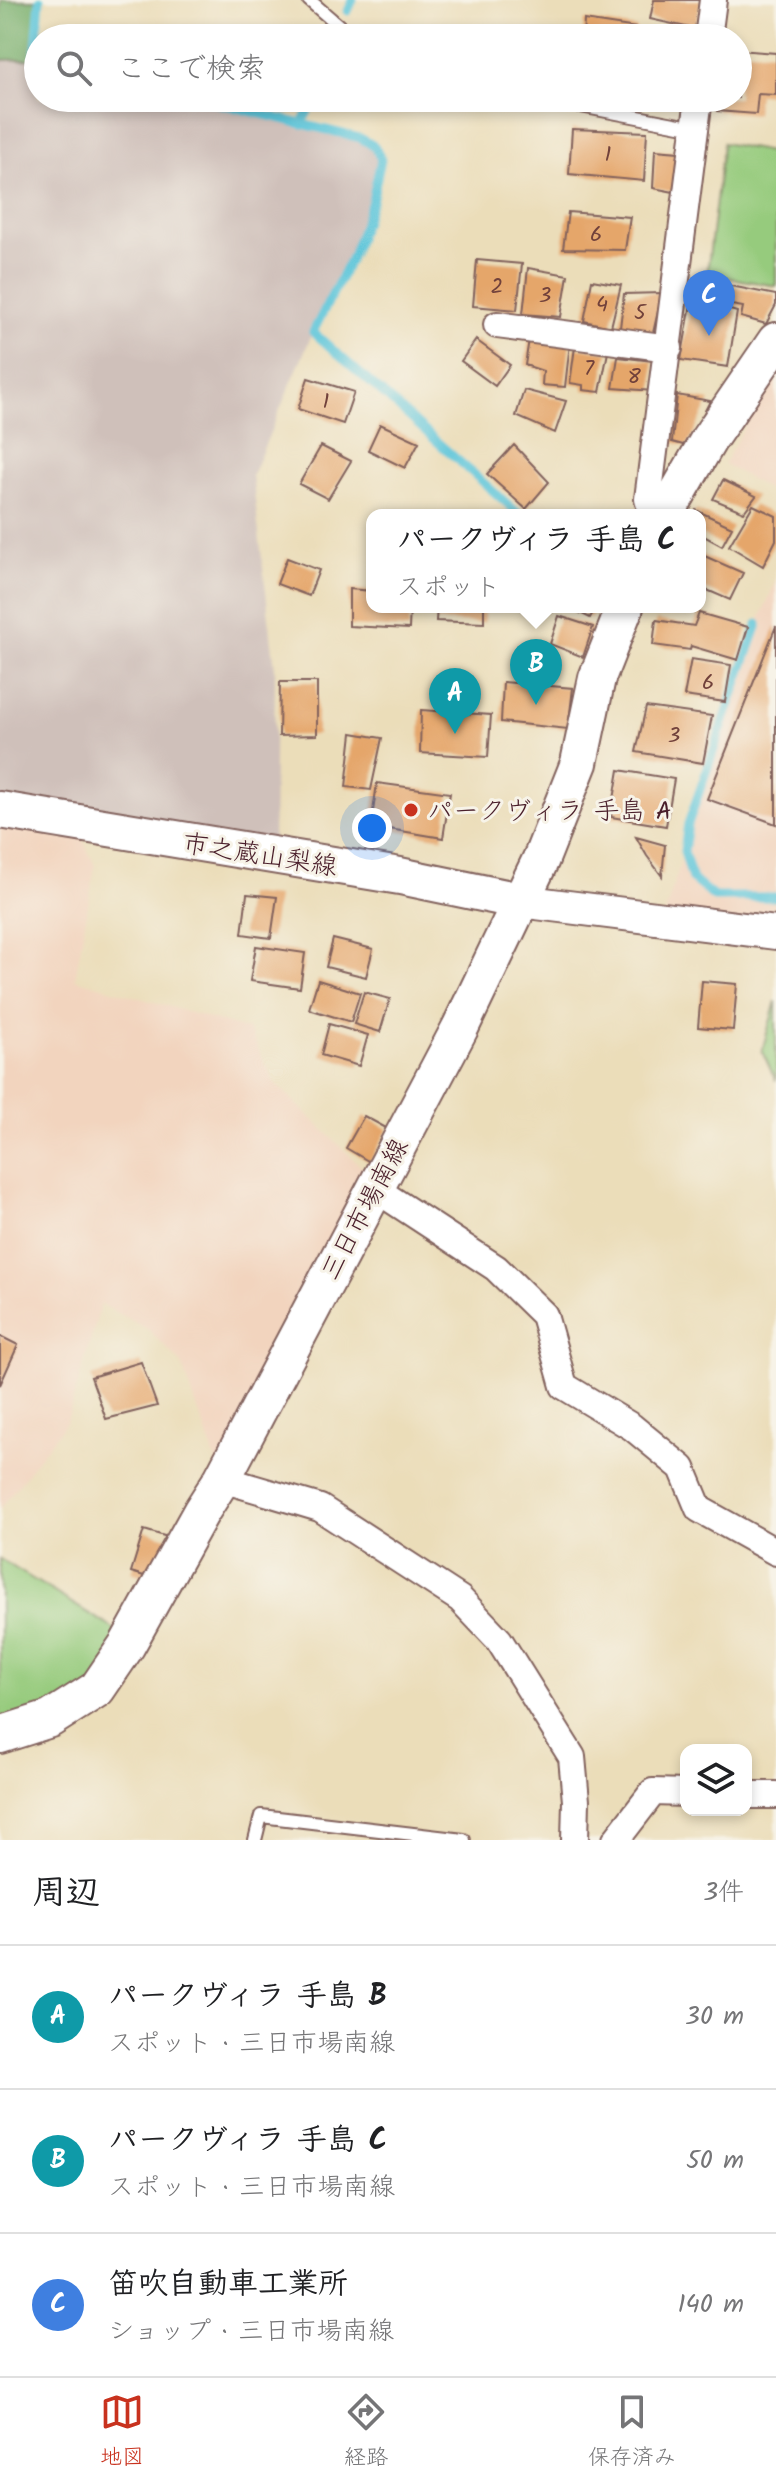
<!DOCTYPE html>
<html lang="ja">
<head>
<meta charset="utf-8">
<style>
  body { margin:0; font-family:Kalam,"Klee One",sans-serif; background:#f2f2f2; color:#202124 }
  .controls { position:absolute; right:24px; bottom:24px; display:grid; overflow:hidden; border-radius:16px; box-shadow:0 4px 12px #0003 }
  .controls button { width:72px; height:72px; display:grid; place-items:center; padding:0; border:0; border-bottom:2px solid #e0e0e0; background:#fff; color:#202124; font:40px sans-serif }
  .you { position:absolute; left:372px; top:828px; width:28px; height:28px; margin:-20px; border:6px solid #fff; border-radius:50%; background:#1a73e8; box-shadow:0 0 0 12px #1a73e833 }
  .badge { display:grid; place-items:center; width:52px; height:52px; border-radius:50%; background:#c8321e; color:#fff; font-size:26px; font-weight:700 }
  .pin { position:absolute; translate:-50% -66px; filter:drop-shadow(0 2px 4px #0008) }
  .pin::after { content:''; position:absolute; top:42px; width:28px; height:24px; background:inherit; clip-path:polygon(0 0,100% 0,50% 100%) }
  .popup { position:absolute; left:366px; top:509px; width:340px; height:104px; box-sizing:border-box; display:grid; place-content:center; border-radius:16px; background:#fff; filter:drop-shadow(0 2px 6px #0005); font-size:26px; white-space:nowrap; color:#757577 }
  .popup b { font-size:30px; color:#202124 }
  .popup::after { content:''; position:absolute; left:50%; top:100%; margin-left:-16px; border:16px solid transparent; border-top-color:#fff }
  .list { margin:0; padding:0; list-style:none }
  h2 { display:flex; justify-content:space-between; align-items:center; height:104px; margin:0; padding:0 32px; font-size:34px }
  h2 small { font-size:26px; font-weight:400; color:#757577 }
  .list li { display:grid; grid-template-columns:52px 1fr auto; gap:24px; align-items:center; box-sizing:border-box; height:144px; padding:0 32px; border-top:2px solid #e0e0e0 }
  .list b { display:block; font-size:30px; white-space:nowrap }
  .list p { margin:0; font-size:26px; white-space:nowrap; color:#757577 }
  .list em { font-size:26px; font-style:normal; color:#757577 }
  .icon { flex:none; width:44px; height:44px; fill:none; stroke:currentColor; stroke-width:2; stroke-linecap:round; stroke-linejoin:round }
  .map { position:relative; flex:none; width:776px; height:1840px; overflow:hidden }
  .search { position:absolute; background:#fff; box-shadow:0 4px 12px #0003; left:24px; right:24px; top:24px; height:88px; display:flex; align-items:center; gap:20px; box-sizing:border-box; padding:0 28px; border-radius:44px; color:#757577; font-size:30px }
  .sheet { height:536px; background:#fff }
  nav { display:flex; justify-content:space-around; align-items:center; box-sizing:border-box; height:112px; border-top:2px solid #e0e0e0; background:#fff; font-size:22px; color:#757577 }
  nav a { display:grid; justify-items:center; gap:4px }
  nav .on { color:#c8321e }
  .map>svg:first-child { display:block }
  .built { fill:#f2d4be }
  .industrial { fill:#cfc0ba }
  .green { fill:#96cb7d; stroke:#707554; stroke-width:2 }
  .forest { fill:#78af6c; stroke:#61674c; stroke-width:2 }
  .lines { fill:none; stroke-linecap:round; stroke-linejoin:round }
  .stream { stroke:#5ec6da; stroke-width:9 }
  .building { fill:#e5a66a }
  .service-casing { stroke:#82625d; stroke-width:16 }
  .minor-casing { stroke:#82625d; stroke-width:30 }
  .tertiary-casing { stroke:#82625d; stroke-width:36 }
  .secondary-casing { stroke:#82625d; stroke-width:40 }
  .service { stroke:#fff; stroke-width:12 }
  .minor { stroke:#fff; stroke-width:26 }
  .tertiary { stroke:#fff; stroke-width:32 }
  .secondary { stroke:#fff; stroke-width:36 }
  .poi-dot { fill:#c8321e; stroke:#f7f3e8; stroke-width:3 }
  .labels { text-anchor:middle; stroke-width:6; stroke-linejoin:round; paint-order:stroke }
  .number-label { font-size:22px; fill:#71413b }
  .poi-label { font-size:26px; fill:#4a1f2b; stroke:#f7f3e8; text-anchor:start }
  .street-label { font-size:26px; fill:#4a1f2b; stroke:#f7f3e8 }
</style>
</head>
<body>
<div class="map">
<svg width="776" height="1840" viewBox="0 0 776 1840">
  <rect width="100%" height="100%" fill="#f7f3e8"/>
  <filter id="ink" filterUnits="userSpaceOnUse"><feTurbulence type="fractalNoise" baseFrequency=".0125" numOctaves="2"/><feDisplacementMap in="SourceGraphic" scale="16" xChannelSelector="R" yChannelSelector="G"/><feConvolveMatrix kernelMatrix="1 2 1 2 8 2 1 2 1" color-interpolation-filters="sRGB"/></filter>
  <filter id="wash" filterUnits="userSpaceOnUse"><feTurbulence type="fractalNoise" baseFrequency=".006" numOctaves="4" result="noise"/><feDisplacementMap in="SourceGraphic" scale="32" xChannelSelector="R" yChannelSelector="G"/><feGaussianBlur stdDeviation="1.8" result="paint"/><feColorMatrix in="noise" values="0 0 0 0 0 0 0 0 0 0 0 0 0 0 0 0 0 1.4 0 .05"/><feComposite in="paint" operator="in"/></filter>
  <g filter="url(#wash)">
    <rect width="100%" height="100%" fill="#ebddb9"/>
    <path class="built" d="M776,370V494L724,464Z
      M776,580V933L663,920L684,851L688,824L758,624Z
      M0,810L75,823L95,866L75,979L249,1030L274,1082L373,1178L222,1479L182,1364L149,1330L101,1304L67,1421L0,1509Z"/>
    <path class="industrial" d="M38,59V98H196L360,138L374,146L381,159L372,201L353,254L313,332L252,475L275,668L273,856L0,810V60Z"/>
    <path class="green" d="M723,143L776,153V286L707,274Z
      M776,1001V1081L762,1051Z
      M0,1559L114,1629L127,1645L97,1689L0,1734Z"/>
    <path class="forest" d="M1,0H42L37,17L35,59L0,60Z"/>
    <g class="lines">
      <path class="stream" d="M348,11L353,0
        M38,59H35L40,0
        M196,98L360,138L374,146L381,159L372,201L353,254L313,332L520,515
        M302,123L315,98
        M758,624L688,824L684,851L692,879L714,897H776"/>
    </g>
    <g id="blocks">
      <path class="building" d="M654,0H701L695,29L650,19Z
        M584,20L637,28L636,38H583Z
        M738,50L776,53V95L758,94L756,114L717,111L718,98H738Z
        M572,129L647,132L644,181L569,174Z
        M655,150L679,152L674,192L653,188Z
        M568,212L630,217L625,250L563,249Z
        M477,260L522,264L517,310L473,306Z
        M528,268L568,275L561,317L523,314Z
        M592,280L621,285L611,327L584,321Z
        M695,282L726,287L723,308L737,312L728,367L681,360Z
        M731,286L776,295V305L766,324L741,317L743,307L726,304Z
        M662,293L653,333L620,328L624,294Z
        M529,339L570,343L565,387L542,385L543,371L525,365Z
        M476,340L510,365L495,386L461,361Z
        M575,347L608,352L600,392L583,390V385L570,383Z
        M618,357L653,361L654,391L613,388Z
        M308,378L354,392L343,424L298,409Z
        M524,390L566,401L555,433L516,416Z
        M677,395L710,401L687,446L672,442Z
        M380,424L419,442L405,468L368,450Z
        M514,445L549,482L526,509L487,474Z
        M321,446L351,461L328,499L299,484Z
        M723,480L756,496L744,512L713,499Z
        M753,505L776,516V540L763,566L729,546Z
        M696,510L732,527L722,546L700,534V515H694Z
        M700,554L743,573L730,600L700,587Z
        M287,558L319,570L309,596L277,584Z
        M349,589L372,591V607H410L409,629L349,626Z
        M437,607H484V623L436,621Z
        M568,607H596L590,618Z
        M699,613L748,627L738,660L691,646L690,650L653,645L656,620L694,626Z
        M559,616L593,627L583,657L550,644Z
        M776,626V824L707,799Z
        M691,659L731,665L725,702L684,696Z
        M280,682H317V735L279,736Z
        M503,682L573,688L568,729L501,722Z
        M646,707L712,716L703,763L636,752Z
        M421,710L491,715L488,757L420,753Z
        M352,733L382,738L371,790L346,787Z
        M619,770L674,779L666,826L611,817Z
        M377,783L450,793L443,838L371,826Z
        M636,837L665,845L662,876L647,856Z
        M247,894L277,897L271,938L242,934Z
        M333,939L373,949L366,977L326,967Z
        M256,946L305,953L300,988L250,981Z
        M318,980L360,993L351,1022L309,1009Z
        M702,981L737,984L733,1030L698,1027Z
        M364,992L390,999L380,1032L354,1024Z
        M329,1024L368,1035L359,1066L321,1055Z
        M364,1116L388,1129L370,1162L346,1148Z
        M0,1336L18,1345L0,1385Z
        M141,1362L157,1406L106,1419L91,1377Z
        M144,1530L171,1538L157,1580L131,1572Z"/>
    </g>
  </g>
  <g filter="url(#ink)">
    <use href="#blocks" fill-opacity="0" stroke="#82625d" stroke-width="2"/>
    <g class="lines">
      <defs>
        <path id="service" d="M309,0L353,38
          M539,98L695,128
          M255,1840L261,1816L464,1840"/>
        <path id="minor" d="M708,38L713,0
          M497,325L669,348
          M653,515L648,499L699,98
          M374,1188L496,1268L544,1315L564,1386L632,1427L682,1468L699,1509L776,1552
          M222,1479L320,1508L460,1599L499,1640L572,1757L576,1801L575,1840
          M746,1795H776
          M616,1840L653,1792L686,1793"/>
        <path id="tertiary" d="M520,901L776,933"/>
        <path id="secondary" d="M665,515L709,439L776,341
          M0,810L400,876L520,901
          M0,1735L50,1719L97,1689L127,1645L201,1512L222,1479L460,1028L541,859L579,763L597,678L625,607"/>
      </defs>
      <use href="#service" class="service-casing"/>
      <use href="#minor" class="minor-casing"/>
      <use href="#tertiary" class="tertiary-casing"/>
      <use href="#secondary" class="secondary-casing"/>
      <use href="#service" class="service"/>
      <use href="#minor" class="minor"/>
      <use href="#tertiary" class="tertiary"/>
      <use href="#secondary" class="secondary"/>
    </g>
  </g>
  <circle class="poi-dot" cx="411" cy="810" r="8"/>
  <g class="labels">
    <g class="number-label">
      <text x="608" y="161">1</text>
      <text x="596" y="241">6</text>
      <text x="497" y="293">2</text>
      <text x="545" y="302">3</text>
      <text x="602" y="311">4</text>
      <text x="640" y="319">5</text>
      <text x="589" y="375">7</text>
      <text x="634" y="383">8</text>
      <text x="326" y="408">1</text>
      <text x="708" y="689">6</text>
      <text x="674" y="742">3</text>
    </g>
    <g class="poi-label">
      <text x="427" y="819">パークヴィラ 手島 A</text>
    </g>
    <g class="street-label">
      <text transform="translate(260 854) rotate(9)" y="9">市之蔵山梨線</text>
      <text transform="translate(364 1209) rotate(-62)" y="9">三日市場南線</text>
    </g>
  </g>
</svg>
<div class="controls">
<button><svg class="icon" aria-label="layers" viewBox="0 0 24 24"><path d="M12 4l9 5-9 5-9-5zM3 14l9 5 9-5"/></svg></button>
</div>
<div class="you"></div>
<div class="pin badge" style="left:455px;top:734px;background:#0f9aa8">A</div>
<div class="pin badge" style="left:536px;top:705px;background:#0f9aa8">B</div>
<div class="popup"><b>パークヴィラ 手島 C</b>スポット</div>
<div class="pin badge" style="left:709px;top:336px;background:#3f7fe0">C</div>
<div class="search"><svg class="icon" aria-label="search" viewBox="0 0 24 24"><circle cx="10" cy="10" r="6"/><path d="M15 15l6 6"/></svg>ここで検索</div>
</div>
<section class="sheet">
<h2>周辺<small>3件</small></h2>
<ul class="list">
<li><span class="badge" style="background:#0f9aa8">A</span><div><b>パークヴィラ 手島 B</b><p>スポット · 三日市場南線</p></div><em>30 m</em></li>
<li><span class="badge" style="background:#0f9aa8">B</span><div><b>パークヴィラ 手島 C</b><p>スポット · 三日市場南線</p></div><em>50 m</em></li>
<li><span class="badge" style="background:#3f7fe0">C</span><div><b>笛吹自動車工業所</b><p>ショップ · 三日市場南線</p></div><em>140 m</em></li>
</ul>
</section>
<nav>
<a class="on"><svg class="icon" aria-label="map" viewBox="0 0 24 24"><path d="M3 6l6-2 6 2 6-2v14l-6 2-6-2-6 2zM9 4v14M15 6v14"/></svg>地図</a>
<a><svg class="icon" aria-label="directions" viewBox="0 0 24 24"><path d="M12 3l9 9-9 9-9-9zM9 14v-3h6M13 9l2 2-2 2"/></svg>経路</a>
<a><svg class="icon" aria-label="saved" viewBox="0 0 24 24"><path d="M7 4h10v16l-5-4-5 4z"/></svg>保存済み</a>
</nav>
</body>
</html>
